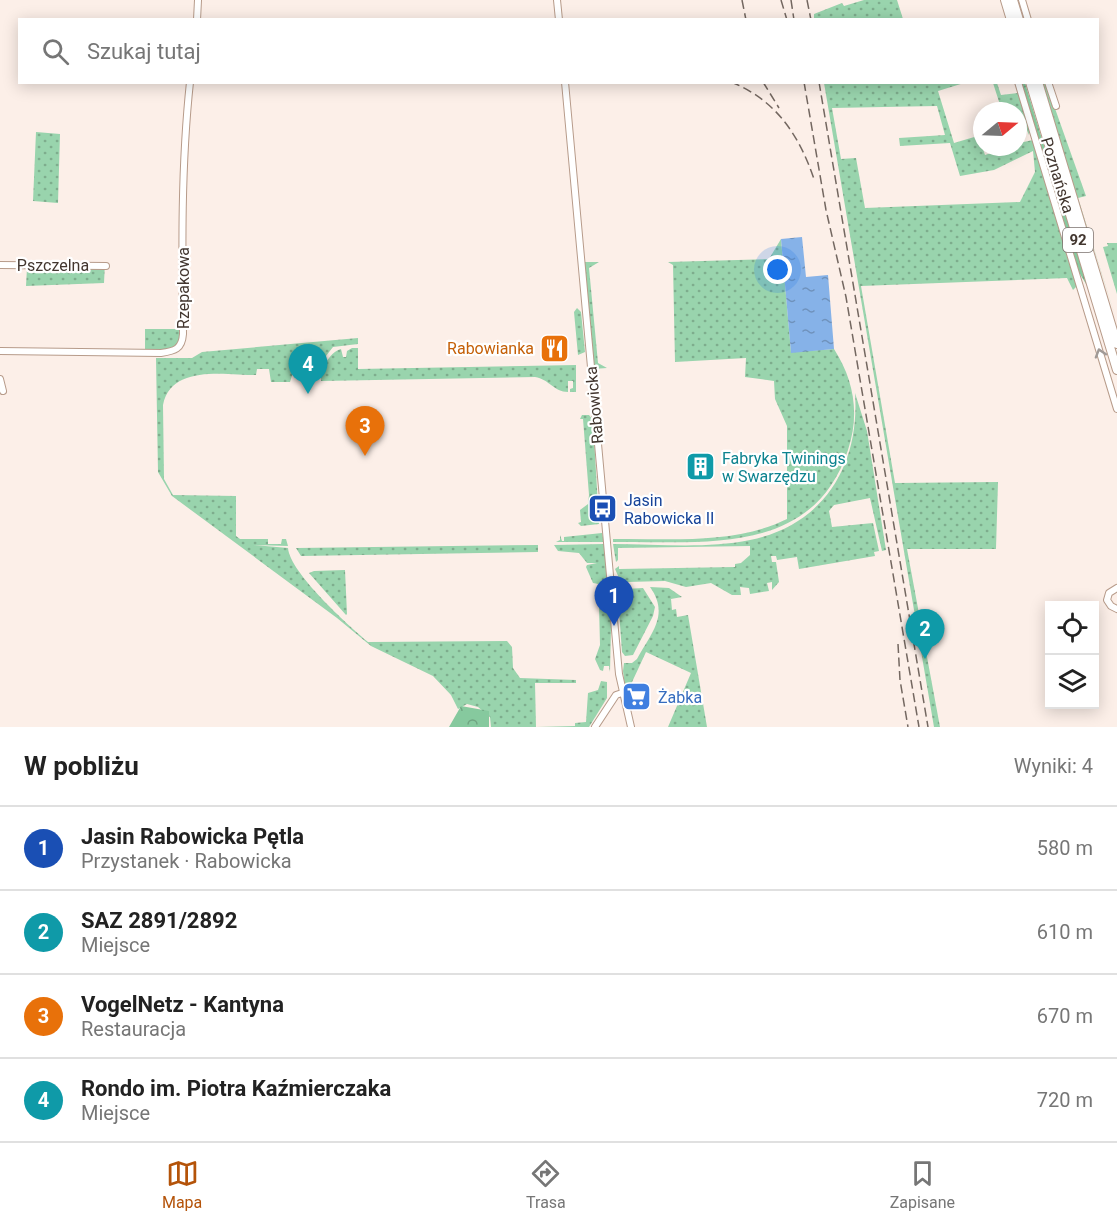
<!DOCTYPE html>
<html lang="pl">
<head>
<meta charset="utf-8">
<style>
  body { margin:0; font-family:Roboto,sans-serif; background:#f6f6f6; color:#222 }
  .controls { position:absolute; right:18px; bottom:18px; display:grid; overflow:hidden; border-radius:0px; box-shadow:0 3px 15px #0003 }
  .controls button { width:54px; height:54px; display:grid; place-items:center; padding:0; border:0; border-bottom:2px solid #e0e0e0; background:#fff; color:#222; font:30px sans-serif }
  .compass { position:absolute; left:973px; top:102px; width:54px; height:54px; border-radius:50%; background:#fff; box-shadow:0 3px 15px #0003; rotate:71deg }
  .you { position:absolute; left:778px; top:270px; width:21px; height:21px; margin:-15px; border:4px solid #fff; border-radius:50%; background:#1a73e8; box-shadow:0 0 0 9px #1a73e833 }
  .badge { display:grid; place-items:center; width:39px; height:39px; border-radius:50%; background:#b45309; color:#fff; font-size:20px; font-weight:700 }
  .pin { position:absolute; translate:-50% -50px; filter:drop-shadow(0 2px 3px #0008) }
  .pin::after { content:''; position:absolute; top:32px; width:21px; height:18px; background:inherit; clip-path:polygon(0 0,100% 0,50% 100%) }
  .list { margin:0; padding:0; list-style:none }
  h2 { display:flex; justify-content:space-between; align-items:center; height:78px; margin:0; padding:0 24px; font-size:26px }
  h2 small { font-size:20px; font-weight:400; color:#767676 }
  .list li { display:grid; grid-template-columns:39px 1fr auto; gap:18px; align-items:center; box-sizing:border-box; height:84px; padding:0 24px; border-top:2px solid #e0e0e0 }
  .list b { display:block; font-size:22px; white-space:nowrap }
  .list p { margin:0; font-size:20px; white-space:nowrap; color:#767676 }
  .list em { font-size:20px; font-style:normal; color:#767676 }
  .icon { flex:none; width:33px; height:33px; fill:none; stroke:currentColor; stroke-width:2; stroke-linecap:round; stroke-linejoin:round }
  .map { position:relative; flex:none; width:1117px; height:727px; overflow:hidden }
  .search { position:absolute; background:#fff; box-shadow:0 3px 15px #0003; left:18px; right:18px; top:18px; height:66px; display:flex; align-items:center; gap:15px; box-sizing:border-box; padding:0 21px; border-radius:0px; color:#767676; font-size:22px }
  .sheet { height:414px; background:#fff }
  nav { display:flex; justify-content:space-around; align-items:center; box-sizing:border-box; height:84px; border-top:2px solid #e0e0e0; background:#fff; font-size:16px; color:#767676 }
  nav a { display:grid; justify-items:center; gap:3px }
  nav .on { color:#b45309 }
  .map>svg:first-child { display:block }
  .grass { fill:url(#grass-dots); fill-rule:evenodd }
  .forest { fill:url(#forest-crowns) }
  .water { fill:url(#water-ripples) }
  .lines { fill:none; stroke-linecap:round; stroke-linejoin:round }
  .minor-casing { stroke:#b79b8a; stroke-width:8 }
  .major-casing { stroke:#b79b8a; stroke-width:10 }
  .minor { stroke:#fff; stroke-width:6 }
  .major { stroke:#fff; stroke-width:8 }
  .rail { stroke:#736760; stroke-width:1.5; stroke-dasharray:9 4.5; stroke-linecap:butt }
  .oneway { stroke:#a09a97 }
  .labels { text-anchor:middle; stroke-width:4.5; stroke-linejoin:round; paint-order:stroke }
  .shield { fill:#fff; stroke:#7b726d; stroke-width:1.5 }
  .shield-label { font-size:15px; font-weight:bold; fill:#42362f }
  .street-label { font-size:16px; fill:#42362f; stroke:#fff }
  .food-label { font-size:16px; fill:#c56008; stroke:#fff; text-anchor:end }
  .culture-label { font-size:16px; fill:#0d838f; stroke:#fff; text-anchor:start }
  .transit-label { font-size:16px; fill:#164399; stroke:#fff; text-anchor:start }
  .shop-label { font-size:16px; fill:#366cbe; stroke:#fff; text-anchor:start }
</style>
</head>
<body>
<div class="map">
<svg width="1117" height="727" viewBox="0 0 1117 727">
  <defs>
    <pattern id="grass-dots" width="8" height="8" patternUnits="userSpaceOnUse" patternTransform="scale(1.5)"><rect width="8" height="8" fill="#99d4ad"/><path d="M2 2h.1M6 6h.1" fill="none" stroke="#7ead8d" stroke-width="1.8" stroke-linecap="round"/></pattern>
    <pattern id="forest-crowns" width="20" height="18" patternUnits="userSpaceOnUse" patternTransform="scale(1.5)"><rect width="20" height="18" fill="#86c99e"/><path d="M2 6a3 3 0 1 1 6 0M12 15a3 3 0 1 1 6 0" fill="none" stroke="#6fa481"/></pattern>
    <pattern id="water-ripples" width="26" height="14" patternUnits="userSpaceOnUse" patternTransform="scale(1.5)"><rect width="26" height="14" fill="#86b2e8"/><path d="M2 4q2-2 4 0t4 0M15 11q2-2 4 0t4 0" fill="none" stroke="#6f92bc"/></pattern>
  </defs>
  <rect width="100%" height="100%" fill="#fcefe8"/>
  <path class="grass" d="M864,0H897L903,19H814V14L842,3L844,6Z
    M824,83H964L938,91L954,143L981,135L980,140L985,155C997,151 1008,148 1020,146L1019,143L1033,140L1077,286L1073,290L1067,278L861,286L895,483L998,482L996,549H907L940,727H934ZM937,106L945,135L899,138L900,146L950,143L960,176L994,170L1033,151L1035,172L1020,202L865,208L856,158L841,159L832,108Z
    M993,83H997L1001,95L1018,93L1030,129L1029,135L1026,128L1018,130V111H1002Z
    M1041,83H1046L1086,196L1078,198L1117,322Z
    M36,132L60,134L58,203L33,201Z
    M781,239L791,352L834,349C854,380 860,414 848,450C813,557 703,541 613,542V539C671,538 734,545 787,519V426L775,399L774,381L745,377L746,358L675,362L673,265L668,262L769,259Z
    M1107,243H1117V294L1103,247L1108,246Z
    M105,262L104,283L26,286L27,268L25,264Z
    M584,262H599L589,268L598,363L607,368L593,369Z
    M577,308L581,312L585,352L578,355L574,312Z
    M145,329H181V341L171,350L145,351Z
    M358,338V344L333,347L319,365L295,366L290,382H271L269,369H257L256,375C225,375 171,364 163,405L164,479L173,495L236,496V536L240,539H268V544H281L282,539H286L288,546L254,545L288,548C290,573 348,625 368,642L507,641L512,647L513,668L520,678L576,680V683H535L536,727L575,726V723L586,722L588,693L598,690L601,681L607,682V698L589,727H491L490,717L478,707L467,704L458,709L451,695L433,676L371,646L337,618L172,496L158,472L156,358H192L202,352Z
    M352,348H358V369L576,365V392H570V389L573,388V381H568V392C554,392 549,379 535,377L321,381C320,371 329,352 341,349L343,357H346L347,351Z
    M855,393L867,431L886,550L882,551L870,498L834,505L829,511L832,527L873,523L879,551L874,552L875,556L799,569L797,557L777,560L776,556H771L772,562H776L779,582L772,590V582L767,583L769,591L750,594L749,588L740,587L741,595H732L711,583L686,587L665,581L627,582L619,578L615,569L619,566V569L735,567V564L741,563L750,555V546L618,548V560L616,562L613,544C658,544 706,549 750,540C824,525 860,465 855,393Z
    M582,415H589L593,420L599,524L581,526L578,523L581,522L580,510L588,504L589,495L583,419H580Z
    M602,533L604,542H556L560,540V535L562,541H564V537Z
    M604,544L611,627L610,672L609,666H604L603,671L600,670L595,659L600,645L599,607L605,603L604,598L598,597L597,591L604,585L593,583L586,567L587,565L597,563H587L579,553L558,551L554,545Z
    M538,545V552L301,556L296,548Z
    M345,570L347,614L346,615L309,573L314,571Z
    M650,587L669,588L682,597L671,599L672,610L676,609L677,617L688,615L707,727H668L691,673L646,652L626,695L623,671L624,663H632L637,659C651,633 670,615 650,587Z
    M643,588L655,607L653,616L633,655L625,656L622,652L618,597L625,589Z"/>
  <path class="forest" d="M1020,83H1025L1049,162V174Z
    M1053,172L1089,289L1077,269L1050,182Z
    M461,706L489,711V727H449Z"/>
  <path class="water" d="M802,237L806,277L828,275L834,349L791,353L781,239Z"/>
  <g class="lines">
    <defs>
      <path id="minor" d="M557,0L559,20
        M1022,0L1028,20
        M197,20L198,0
        M565,82L619,674L631,727
        M1018,82L1117,409
        M1048,82L1056,106
        M0,265L106,266
        M0,351L161,353C175,351 182,349 183,334C182,250 181,166 190,82
        M0,379L3,391
        M1117,588L1109,593L1107,600L1111,606L1117,609
        M595,727L616,695L622,693"/>
      <path id="major" d="M1005,0L1011,20
        M1013,0L1019,20
        M1030,82L1117,370
        M1038,82L1117,344"/>
    </defs>
    <use href="#minor" class="minor-casing"/>
    <use href="#major" class="major-casing"/>
    <use href="#minor" class="minor"/>
    <use href="#major" class="major"/>
    <path class="rail" d="M742,0L746,20
      M781,0L787,20
      M791,0L794,20
      M807,0L811,20
      M731,82C776,100 799,135 814,179
      M763,82L779,108
      M804,82L826,210L846,297L919,727
      M819,82L928,727
      M898,644L900,680L908,727"/>
  </g>
  <defs><path id="oneway-chevron" d="M-2-3.5L2.5 0L-2 3.5" fill="none" stroke-width="1.6" stroke-linecap="round" stroke-linejoin="round" transform="scale(1.5)"/></defs>
  <use class="oneway" href="#oneway-chevron" transform="translate(1100 353) rotate(-107)"/>
  <defs>
    <symbol id="restaurant-square" viewBox="-11 -11 22 22"><rect x="-9" y="-9" width="18" height="18" rx="4" fill="#e8710a" stroke="#fff"/><path d="M-5-6h1v4h1v-4h1v4h1v-4h1v5L-1.5 .5V6h-2V.5L-5-1ZM5-6V6H3V1.5H1.5Q1.5-4 5-6Z" fill="#fff"/></symbol>
    <symbol id="building-square" viewBox="-11 -11 22 22"><rect x="-9" y="-9" width="18" height="18" rx="4" fill="#0f9aa8" stroke="#fff"/><path d="M-4-6H4V6H1V3H-1V6H-4ZM-2.5-4.3h1.7v1.8h-1.7ZM.8-4.3h1.7v1.8H.8ZM-2.5-1h1.7V.8h-1.7ZM.8-1h1.7V.8H.8Z" fill="#fff"/></symbol>
    <symbol id="bus-square" viewBox="-11 -11 22 22"><rect x="-9" y="-9" width="18" height="18" rx="4" fill="#1a4fb4" stroke="#fff"/><path d="M-5-6H5V4H4V6H2V4H-2V6H-4V4H-5ZM-3.5-4V0h7V-4ZM-3.5 1.2v1.5H-2V1.2ZM2 1.2v1.5H3.5V1.2Z" fill="#fff"/></symbol>
    <symbol id="supermarket-square" viewBox="-11 -11 22 22"><rect x="-9" y="-9" width="18" height="18" rx="4" fill="#3f7fe0" stroke="#fff"/><path d="M-6-5.5h2.5l.6 2H6L4.5 2H-2.5L-4.4-4H-6ZM-1.5 3.2a1.3 1.3 0 1 0 .1 0ZM3 3.2a1.3 1.3 0 1 0 .1 0Z" fill="#fff"/></symbol>
  </defs>
  <g fill-rule="evenodd">
    <use href="#restaurant-square" x="538" y="332" width="33" height="33"/>
    <use href="#building-square" x="684" y="450" width="33" height="33"/>
    <use href="#bus-square" x="586" y="492" width="33" height="33"/>
    <use href="#supermarket-square" x="620" y="680" width="33" height="33"/>
  </g>
  <g class="labels">
    <rect class="shield" x="1063" y="228" width="30" height="24" rx="4.5"/>
    <g class="shield-label">
      <text x="1078" y="245">92</text>
    </g>
    <g class="street-label">
      <text transform="translate(1058 175) rotate(73)" y="6">Poznańska</text>
      <text x="53" y="271">Pszczelna</text>
      <text transform="translate(183 288) rotate(-90)" y="6">Rzepakowa</text>
      <text transform="translate(594 405) rotate(-95)" y="6">Rabowicka</text>
    </g>
    <g class="food-label">
      <text x="534" y="354">Rabowianka</text>
    </g>
    <g class="culture-label">
      <text x="722" y="464">Fabryka Twinings<tspan x="722" dy="18">w Swarzędzu</tspan></text>
    </g>
    <g class="transit-label">
      <text x="624" y="506">Jasin<tspan x="624" dy="18">Rabowicka II</tspan></text>
    </g>
    <g class="shop-label">
      <text x="658" y="703">Żabka</text>
    </g>
  </g>
</svg>
<div class="controls">
<button><svg class="icon" aria-label="locate" viewBox="0 0 24 24"><circle cx="12" cy="12" r="6"/><path d="M12 2v4M12 18v4M2 12h4M18 12h4"/></svg></button>
<button><svg class="icon" aria-label="layers" viewBox="0 0 24 24"><path d="M12 4l9 5-9 5-9-5zM3 14l9 5 9-5"/></svg></button>
</div>
<svg class="compass" viewBox="-18 -18 36 36"><path d="M0-13l5 13h-10z" fill="#e53935"/><path d="M0 13l5-13h-10z" fill="#767676"/></svg>
<div class="you"></div>
<div class="pin badge" style="left:614px;top:626px;background:#1a4fb4">1</div>
<div class="pin badge" style="left:925px;top:659px;background:#0f9aa8">2</div>
<div class="pin badge" style="left:365px;top:456px;background:#e8710a">3</div>
<div class="pin badge" style="left:308px;top:394px;background:#0f9aa8">4</div>
<div class="search"><svg class="icon" aria-label="search" viewBox="0 0 24 24"><circle cx="10" cy="10" r="6"/><path d="M15 15l6 6"/></svg>Szukaj tutaj</div>
</div>
<section class="sheet">
<h2>W pobliżu<small>Wyniki: 4</small></h2>
<ul class="list">
<li><span class="badge" style="background:#1a4fb4">1</span><div><b>Jasin Rabowicka Pętla</b><p>Przystanek · Rabowicka</p></div><em>580 m</em></li>
<li><span class="badge" style="background:#0f9aa8">2</span><div><b>SAZ 2891/2892</b><p>Miejsce</p></div><em>610 m</em></li>
<li><span class="badge" style="background:#e8710a">3</span><div><b>VogelNetz - Kantyna</b><p>Restauracja</p></div><em>670 m</em></li>
<li><span class="badge" style="background:#0f9aa8">4</span><div><b>Rondo im. Piotra Kaźmierczaka</b><p>Miejsce</p></div><em>720 m</em></li>
</ul>
</section>
<nav>
<a class="on"><svg class="icon" aria-label="map" viewBox="0 0 24 24"><path d="M3 6l6-2 6 2 6-2v14l-6 2-6-2-6 2zM9 4v14M15 6v14"/></svg>Mapa</a>
<a><svg class="icon" aria-label="directions" viewBox="0 0 24 24"><path d="M12 3l9 9-9 9-9-9zM9 14v-3h6M13 9l2 2-2 2"/></svg>Trasa</a>
<a><svg class="icon" aria-label="saved" viewBox="0 0 24 24"><path d="M7 4h10v16l-5-4-5 4z"/></svg>Zapisane</a>
</nav>
</body>
</html>
